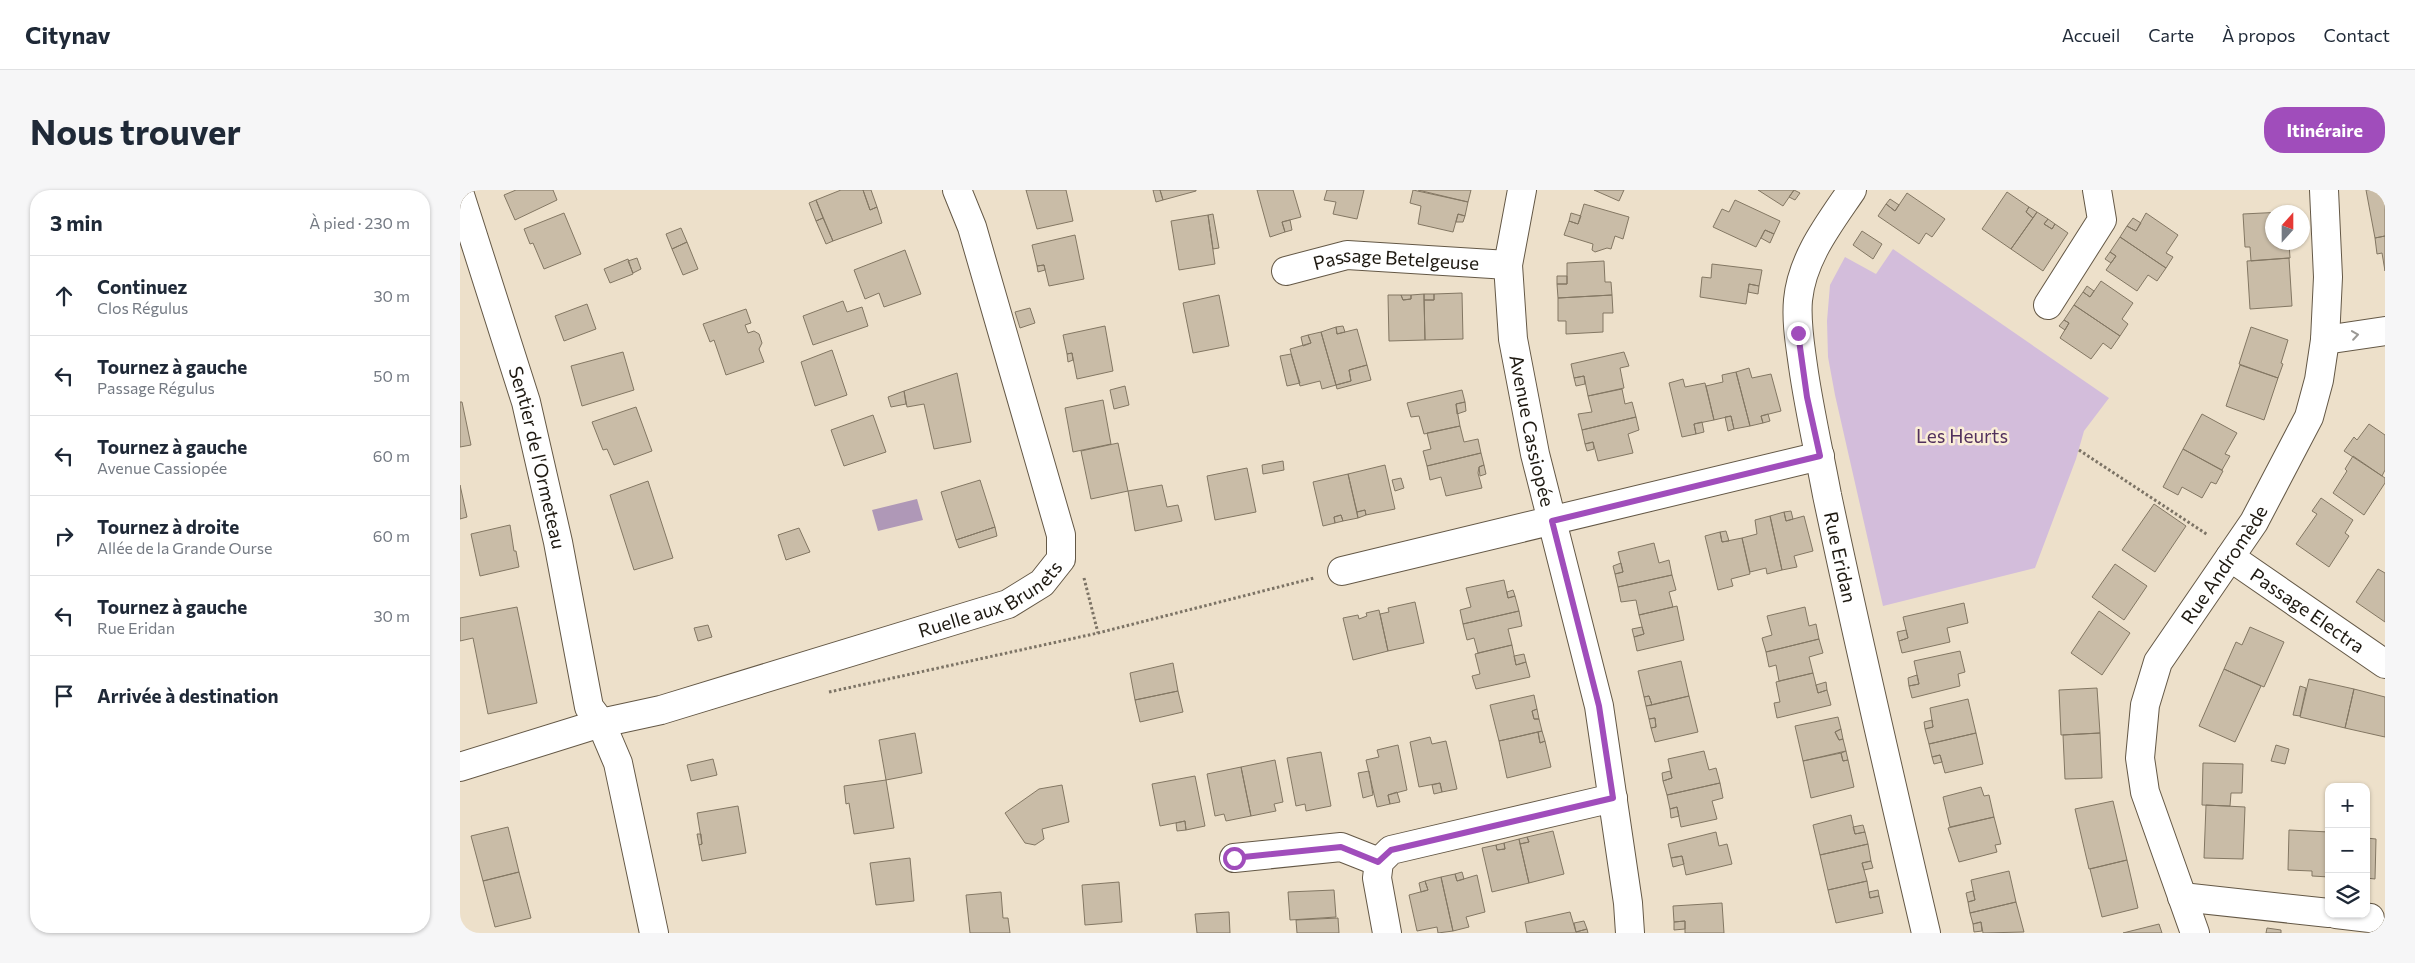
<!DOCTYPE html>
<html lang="fr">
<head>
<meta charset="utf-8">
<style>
  body { margin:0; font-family:Commissioner,sans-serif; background:#f6f6f7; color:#1f2937 }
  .controls { position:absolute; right:15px; bottom:15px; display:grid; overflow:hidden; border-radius:10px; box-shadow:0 1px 4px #0004 }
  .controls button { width:45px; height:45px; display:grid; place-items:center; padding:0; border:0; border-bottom:1px solid #e0e1e3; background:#fff; color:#1f2937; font:25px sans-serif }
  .compass { position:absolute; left:1805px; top:15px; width:45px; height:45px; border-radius:50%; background:#fff; box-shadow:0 1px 4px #0004; rotate:21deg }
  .stop { position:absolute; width:15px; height:15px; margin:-11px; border:4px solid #a04dbb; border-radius:50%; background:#fff }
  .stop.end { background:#a04dbb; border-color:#fff; box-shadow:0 1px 5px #0008 }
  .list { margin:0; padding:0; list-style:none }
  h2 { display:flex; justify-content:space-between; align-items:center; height:65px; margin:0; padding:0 20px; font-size:21px }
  h2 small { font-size:16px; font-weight:400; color:#747a83 }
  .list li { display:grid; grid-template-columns:32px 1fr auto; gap:15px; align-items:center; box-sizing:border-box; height:80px; padding:0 20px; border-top:1px solid #e0e1e3 }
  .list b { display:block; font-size:19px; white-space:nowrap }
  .list p { margin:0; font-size:16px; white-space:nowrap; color:#747a83 }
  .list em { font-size:16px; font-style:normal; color:#747a83 }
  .icon { flex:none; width:28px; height:28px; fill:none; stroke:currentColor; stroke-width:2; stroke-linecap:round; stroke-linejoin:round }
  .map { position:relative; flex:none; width:1925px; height:743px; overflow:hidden; border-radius:20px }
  header { display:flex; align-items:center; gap:30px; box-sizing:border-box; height:70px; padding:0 25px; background:#fff; border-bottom:1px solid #e0e1e3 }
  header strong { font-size:24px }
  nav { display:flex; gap:28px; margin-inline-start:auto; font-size:18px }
  .intro { display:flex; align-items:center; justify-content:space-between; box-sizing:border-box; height:120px; padding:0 30px }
  h1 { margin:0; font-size:35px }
  .button { padding:12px 22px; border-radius:20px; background:#a04dbb; color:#fff; font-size:18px; font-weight:700 }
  main { display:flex; gap:30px; padding:0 30px }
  aside { flex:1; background:#fff; border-radius:20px; box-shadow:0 1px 4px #0004 }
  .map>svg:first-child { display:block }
  .green { fill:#d3bddb }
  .water { fill:#af98b7 }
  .building { fill:#c9bca7; stroke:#837763 }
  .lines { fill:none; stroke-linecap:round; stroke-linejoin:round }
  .street-casing { stroke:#645846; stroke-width:30 }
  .path { stroke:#7c7365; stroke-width:3; stroke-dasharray:2.5 2.5; stroke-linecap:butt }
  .street { stroke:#fff; stroke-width:28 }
  .oneway { stroke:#9a9894 }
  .route { stroke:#a04dbb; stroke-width:6 }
  .labels { text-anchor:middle; stroke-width:5; stroke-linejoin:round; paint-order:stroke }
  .street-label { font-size:19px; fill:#1e1911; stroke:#faedd7 }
  .park-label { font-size:19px; fill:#52315d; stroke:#faedd7 }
</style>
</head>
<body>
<header>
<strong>Citynav</strong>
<nav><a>Accueil</a><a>Carte</a><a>À propos</a><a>Contact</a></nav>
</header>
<div class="intro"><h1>Nous trouver</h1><a class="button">Itinéraire</a></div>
<main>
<aside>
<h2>3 min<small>À pied · 230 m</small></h2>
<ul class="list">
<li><svg class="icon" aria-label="ahead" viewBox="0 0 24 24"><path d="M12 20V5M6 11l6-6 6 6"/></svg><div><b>Continuez</b><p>Clos Régulus</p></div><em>30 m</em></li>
<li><svg class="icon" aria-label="left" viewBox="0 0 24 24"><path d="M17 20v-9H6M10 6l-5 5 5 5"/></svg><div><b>Tournez à gauche</b><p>Passage Régulus</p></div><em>50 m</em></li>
<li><svg class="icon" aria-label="left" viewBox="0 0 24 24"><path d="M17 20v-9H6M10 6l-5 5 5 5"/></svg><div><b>Tournez à gauche</b><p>Avenue Cassiopée</p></div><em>60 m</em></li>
<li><svg class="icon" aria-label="right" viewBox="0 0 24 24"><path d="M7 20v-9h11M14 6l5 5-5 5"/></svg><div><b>Tournez à droite</b><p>Allée de la Grande Ourse</p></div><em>60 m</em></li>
<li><svg class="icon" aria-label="left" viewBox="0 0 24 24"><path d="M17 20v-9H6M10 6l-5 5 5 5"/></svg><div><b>Tournez à gauche</b><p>Rue Eridan</p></div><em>30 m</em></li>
<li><svg class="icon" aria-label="arrive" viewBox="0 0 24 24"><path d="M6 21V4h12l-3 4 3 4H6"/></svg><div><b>Arrivée à destination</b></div></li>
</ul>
</aside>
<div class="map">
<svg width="1925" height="743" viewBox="0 0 1925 743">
  <rect width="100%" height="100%" fill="#ede0ca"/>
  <path class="green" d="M1433,59L1649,208L1624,241L1616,269L1575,378L1423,416L1375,205L1368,167L1367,131L1370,95L1385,67L1416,84Z"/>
  <path class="water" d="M457,309L463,330L418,341L412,320Z"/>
  <path class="building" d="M56,0H93L97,10L55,30L44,5Z
    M381,0H403L410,20L417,17L422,33L373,51L356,10Z
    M403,0H411L417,17L410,20Z
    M566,0H606L613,31L577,39Z
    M693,0H700L703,10L696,12Z
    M700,0H736V1L703,10Z
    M797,0H833L841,27L822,32L825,42L810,47Z
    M867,0H904L897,29L873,24L876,12L864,10Z
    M953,0L1008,12L1005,26L998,24L993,42L958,34L961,16L950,13Z
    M958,0H1011L1008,12Z
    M1134,0H1164L1159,11Z
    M1298,0H1334L1323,16Z
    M1334,0L1340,3L1335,10L1329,7Z
    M1906,0H1925V46L1915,48Z
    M1547,2L1569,17L1566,22L1573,28L1551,59L1522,39Z
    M1447,3L1485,29L1472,47L1466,43L1459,54L1418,26L1426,14L1435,21Z
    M1430,9L1439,15L1435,21L1426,14Z
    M356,10L363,28L356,31L349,13Z
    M1275,10L1320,31L1314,44L1305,40L1296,57L1253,37L1262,19L1269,22Z
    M1124,14L1169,27L1163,49L1155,46L1151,59L1147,58L1135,62L1132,60L1133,54L1104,45L1109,31L1118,34Z
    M1569,17L1577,22L1573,28L1566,22Z
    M1577,22L1588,29L1584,34L1592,39L1595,34L1608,43L1583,81L1551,59Z
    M1812,22V52L1829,53L1830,68L1791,71L1790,57H1785L1783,24L1823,22Z
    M104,23L121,64L84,79L73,53L70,54L64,39Z
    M1111,23L1121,26L1118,34L1109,31Z
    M1686,23L1718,45L1706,63L1713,67L1706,78L1660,47L1667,36L1676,41Z
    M753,24L759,58L753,59L748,25Z
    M998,24L1005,26L1003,32H996Z
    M748,25L755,74L719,80L711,31Z
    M363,28L373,51L366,54L356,31Z
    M1673,28L1681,33L1676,41L1667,36Z
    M1588,29L1595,34L1592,39L1584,34Z
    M830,30L832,40L825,42L822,32Z
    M221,38L227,52L212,59L206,44Z
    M1305,40L1314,44L1310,53L1301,48Z
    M1402,41L1422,54L1413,69L1393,55Z
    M615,45L624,89L589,96L584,75L577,76L572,55Z
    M1925,46V81L1922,63L1917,64L1915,48Z
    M1660,47L1706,78L1697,91L1688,85L1677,101L1646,80L1656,66L1650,62Z
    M227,52L238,79L223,85L212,59Z
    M445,60L461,104L424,117L419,103L405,109L394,80Z
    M1650,62L1656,66L1651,73L1645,69Z
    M177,68L181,79L173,83L168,71Z
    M1829,68L1832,116L1790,119L1787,71Z
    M168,69L173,84L150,93L144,79Z
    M1144,71L1145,92H1151L1152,105L1098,108L1097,94H1107V73Z
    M1252,74L1302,80L1299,96L1289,94L1286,114L1240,107L1242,87L1251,88Z
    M584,75L585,80L578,82L577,76Z
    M1097,86H1107V94H1097Z
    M1641,91L1673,113L1662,129L1668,134L1660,146L1614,115L1623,102L1630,107Z
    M1289,94L1299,96L1298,104L1288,102Z
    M1627,96L1634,101L1630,107L1623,102Z
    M1002,103L1003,149L965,150L964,110H974V104Z
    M964,104L965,150L929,151L928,105H941L943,110L951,109V105Z
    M964,104H974V110H964Z
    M759,105L769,156L733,163L723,113Z
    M941,105H951V109L943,110Z
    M1152,105L1153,123H1143V142L1106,144V131H1098V108Z
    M383,111L387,122L402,117L408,136L353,155L343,126Z
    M127,114L136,139L104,151L95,126Z
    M1614,115L1660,146L1651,159L1643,153L1631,169L1600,148L1609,133L1604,130Z
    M570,118L575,133L560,138L555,122Z
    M286,119L291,133L285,135L288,143L294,141L299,144L302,153L299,159L304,172L266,185L254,150L250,152L243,134Z
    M1604,130L1609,133L1605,140L1599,136Z
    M645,136L653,181L617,189L612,163L607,164L603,145Z
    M883,136L885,142L877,144L876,137Z
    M876,137L877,144L897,139L907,175L889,180L891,191L876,195L861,142Z
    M1791,137L1828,150L1821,173L1823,174L1818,188L1779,174Z
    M861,142L876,195L862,199L860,191L840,196L830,159L851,153L848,145Z
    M848,145L851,153L843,156L841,147Z
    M372,160L387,205L355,216L341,172Z
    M163,162L174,200L122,216L111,176Z
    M1164,162L1169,176L1160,178L1164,198L1128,206L1124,186L1114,188L1111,174Z
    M612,163L613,170L608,172L607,164Z
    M831,164L840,193L827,196L820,166Z
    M907,175L911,190L877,199L876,195L891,191L889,180Z
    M1780,175L1818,188L1804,230L1766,216Z
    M1289,178L1292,188L1311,184L1321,221L1301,226L1303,233L1290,236L1276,182Z
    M1276,182L1290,236L1274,239L1271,226L1254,230L1246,196L1263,192L1262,185Z
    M497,183L511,252L474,259L464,214L447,217L444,201Z
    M1124,186L1125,194L1116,196L1114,188Z
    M1223,189L1225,197L1245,193L1254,230L1234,234L1236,244L1222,247L1209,193Z
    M665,196L669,215L654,219L650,200Z
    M1162,199L1165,214L1172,212L1176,227L1122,240L1118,224L1132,222L1128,206Z
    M1002,200L1005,212L996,214L1000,236L964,244L959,226L951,227L947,213Z
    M444,201L446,214L431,217L428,207Z
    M643,210L651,254L613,262L605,218Z
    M0,212H2L11,255L0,257Z
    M1005,212L1006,221L997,224L996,214Z
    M176,217L192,261L154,275L147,259L143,260L132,232Z
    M1308,224L1310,231L1303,233L1301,226Z
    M1742,224L1777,243L1765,264L1770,266L1762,280L1723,259Z
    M413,225L426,262L384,276L371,240Z
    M1271,226L1274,239L1268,241L1265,227Z
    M1176,227L1179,240L1168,244L1173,263L1138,271L1133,252L1125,254L1122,240Z
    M1242,232L1244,242L1236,244L1234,234Z
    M1909,234L1925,245V280L1922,286L1884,261L1894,247L1897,250Z
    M1000,236L1004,252L1018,249L1021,263L967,276L963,261L971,259L967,243Z
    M1133,252L1134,259L1127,261L1125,254Z
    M658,253L668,301L631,309L621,261Z
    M1723,259L1763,281L1756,294L1751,292L1742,308L1722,297L1718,305L1703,297Z
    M1021,263L1024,275L1019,277L1018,283L1022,298L986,306L981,287L970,290L967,276Z
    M1893,266L1925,288V293L1904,325L1873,303L1887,281L1885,279Z
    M823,271L824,280L803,284L802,275Z
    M925,275L935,319L906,325L905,320L897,322L888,284Z
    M1024,275L1026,284L1020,286L1019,277Z
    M787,278L796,322L755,330L747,286Z
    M888,284L898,328L883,331L881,325L874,327L875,333L863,336L853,292Z
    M941,288L944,298L935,301L932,290Z
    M520,290L535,337L496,350L481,302Z
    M188,291L213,368L174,380L150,305Z
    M0,295L7,327L0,329Z
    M702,295L707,317L718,315L722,331L675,341L668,301Z
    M1861,308L1893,330L1885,343L1889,346L1869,377L1836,354L1857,324L1852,321Z
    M1694,314L1726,336L1695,382L1662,360Z
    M905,320L906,325L898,328L897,322Z
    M1331,321L1333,329L1326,331L1324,322Z
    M1324,322L1326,331L1344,326L1353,361L1334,366L1337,377L1322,380L1310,326Z
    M881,325L883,331L875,333L874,327Z
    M1310,326L1322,380L1307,384L1306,378L1290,382L1282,348L1297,344L1295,330Z
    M50,335L54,361H56L59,377L20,386L11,344Z
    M535,337L537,346L499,358L496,350Z
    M339,338L350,362L326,370L318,345Z
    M1266,341L1269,351L1262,352L1260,342Z
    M1260,342L1262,352L1282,348L1290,384L1271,389L1273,396L1258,400L1245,346Z
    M1194,353L1199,373L1209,370L1212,385L1158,397L1155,384L1163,382L1158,362Z
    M1161,373L1163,382L1155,384L1153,376Z
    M1655,374L1687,396L1664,430L1632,407Z
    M1918,379L1925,383V432L1896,412Z
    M1212,385L1216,400L1209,402L1213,417L1179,425L1176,410L1161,412L1158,397Z
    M1044,390L1048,408L1055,406L1059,421L1003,434L1000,420L1011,417L1006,398Z
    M1053,400L1055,406L1048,408L1047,402Z
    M955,412L964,453L928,461L920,424L929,422L928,418Z
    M1504,413L1508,433L1487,438L1490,452L1442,463L1439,451L1448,448L1443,427Z
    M1217,416L1224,450L1177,461L1174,447L1184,444L1179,425Z
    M57,417L77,513L28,524L13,448L0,451V428Z
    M1345,417L1349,436L1356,434L1359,449L1306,462L1302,448L1312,445L1307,426Z
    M919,420L928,461L893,470L883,428L898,425L899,429L907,426L906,423Z
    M1059,421L1062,436L1048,439L1052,455L1018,463L1014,448L1007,450L1003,434Z
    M1639,421L1670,443L1642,485L1611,463Z
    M248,435L252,447L238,451L234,438Z
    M1182,437L1184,444L1174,447L1172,439Z
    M1790,437L1824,452L1804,497L1764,479L1776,452L1782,455Z
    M1446,440L1448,448L1439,451L1437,442Z
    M1359,449L1363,463L1349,467L1353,483L1319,491L1316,475L1309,477L1306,462Z
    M1052,455L1056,475L1066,472L1070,487L1016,499L1012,486L1020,484L1015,464Z
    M1500,461L1505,482L1498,484L1500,496L1452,508L1449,496L1459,494L1454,471Z
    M1064,464L1066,472L1056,475L1054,466Z
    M1221,471L1229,506L1192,515L1189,506L1184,507L1178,481Z
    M713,473L718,501L675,510L670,483Z
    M1764,479L1801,496L1775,552L1739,536Z
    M1353,483L1358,503L1367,500L1371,515L1317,528L1314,513L1320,512L1316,492Z
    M1457,485L1459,494L1449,496L1448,488Z
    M1849,489L1894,499L1885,538L1840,527Z
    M1366,492L1367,500L1358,503L1356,495Z
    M1840,496L1846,498L1840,526L1833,525Z
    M1637,498L1640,543L1601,545L1599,500Z
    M1894,499L1925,507V547L1885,538Z
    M718,501L723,522L680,532L675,510Z
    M1074,505L1077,519L1072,521L1074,529H1079L1082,541L1039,551L1030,515Z
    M1189,506L1192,515L1186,516L1184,507Z
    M1229,506L1238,542L1195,552L1191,538L1196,537L1195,528L1189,529L1186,516Z
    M1508,509L1516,543L1469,554L1465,539L1473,537L1470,518Z
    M1077,519L1079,529H1074L1072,521Z
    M1378,527L1381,539L1375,542L1379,550L1383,549L1386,561L1343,571L1335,536Z
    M1195,528L1196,537L1191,538L1189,529Z
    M1472,530L1473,537L1465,539L1464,532Z
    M1381,539L1383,549L1379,550L1375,542Z
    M1082,541L1085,551L1080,553L1078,542Z
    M1078,542L1080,553L1085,551L1091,577L1047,588L1039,551Z
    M455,543L462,583L426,590L419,550Z
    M1516,543L1523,574L1485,583L1480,565L1472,567L1469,554Z
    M1640,543L1642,588L1605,589L1603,545Z
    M970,547L972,554L986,551L997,599L982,602L980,593L959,597L950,552Z
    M938,555L947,600L928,605L930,614L917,617L906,570L919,567L917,560Z
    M1816,555L1829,559L1825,574L1811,571Z
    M1244,561L1249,580L1256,578L1260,593L1207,605L1203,591L1212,588L1208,569Z
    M1386,561L1388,570L1383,571L1381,563Z
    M861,562L871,616L846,621L845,614L836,616L827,568Z
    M1381,563L1383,571L1388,570L1394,597L1351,608L1343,571Z
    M1480,565L1482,572L1474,574L1472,567Z
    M253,569L257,585L231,591L227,575Z
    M815,570L823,612L814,614L816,621L791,626L781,577Z
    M1743,573L1783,574L1782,603H1771L1770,616L1742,615Z
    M781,577L791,626L766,631L764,624L755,626L747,584Z
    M909,581L913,605L903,608L898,583Z
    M1210,581L1212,588L1203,591L1202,583Z
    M735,586L745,636L726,640L725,631L700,636L692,594Z
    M426,590L434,638L394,644L389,613L386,614L384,596Z
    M980,593L982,602L974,604L972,595Z
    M1260,593L1263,608L1252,611L1257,629L1221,637L1217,617L1210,619L1207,605Z
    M602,595L609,632L582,639L584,649L575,655L565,653L545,623L579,599Z
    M1521,597L1524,606L1529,605L1534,627L1490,637L1483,607Z
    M937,602L940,612L930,614L928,605Z
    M1653,611L1667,670L1629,679L1615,619Z
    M1746,615L1785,617L1783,669L1744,668Z
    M278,616L286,663L242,671L239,655L242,654L237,623Z
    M1217,617L1219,626L1211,628L1210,619Z
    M1391,625L1395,644L1405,642L1408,654L1360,665L1353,635Z
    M1534,627L1541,654L1535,655L1537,662L1499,672L1488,638Z
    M725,631L726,640L717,641L716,633Z
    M1403,635L1405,642L1395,644L1393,637Z
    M48,637L59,682L23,691L11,646Z
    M1829,640L1869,642V687L1852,686V681L1828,680Z
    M1093,641L1104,684L1069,693L1060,654L1069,652L1067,647Z
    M1256,642L1259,656L1267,654L1272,674L1226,685L1222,666L1211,668L1208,654Z
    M237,644H241L242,654L239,655Z
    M1067,647L1069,652L1060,654L1059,649Z
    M1906,648L1916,649L1915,689L1906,688Z
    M1059,649L1069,693L1032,702L1022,658L1036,655L1037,660L1045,659L1044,653Z
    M1044,653L1045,659L1037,660L1036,655Z
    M1408,654L1411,671L1402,673L1407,691L1368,700L1360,665Z
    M1222,666L1224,674L1213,677L1211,668Z
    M450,668L454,711L416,715L410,673Z
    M1667,670L1678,718L1642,727L1630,679Z
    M1411,671L1413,678L1404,680L1402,673Z
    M1549,681L1556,712L1510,723L1508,712L1515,710L1511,690Z
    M59,682L71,728L35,737L23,691Z
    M1002,682L1004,689L997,691L995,684Z
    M995,684L997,691L1017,685L1025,722L1006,727L1009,737L993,741L981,687Z
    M981,687L993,741L978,743L977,737L957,741L949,705L968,700L965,691Z
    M965,691L968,700L961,702L959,693Z
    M1407,691L1410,708L1419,706L1423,723L1376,733L1368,700Z
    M659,692L662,732L625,735L622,695Z
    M874,700L876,727L830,730L828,702Z
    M1418,700L1419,706L1410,708L1409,702Z
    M1513,701L1515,710L1508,712L1506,703Z
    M541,702L543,728H548L550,743H510L506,705Z
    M1556,712L1564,742L1523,743L1521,732L1513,734L1510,723Z
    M1262,713L1264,743H1225V731L1214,732L1213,716Z
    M769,722L770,743H737L735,724Z
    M1110,722L1116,742L1127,739L1128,743H1067L1065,732Z
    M878,728L879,743H837L836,730Z
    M1124,731L1127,739L1116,742L1114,733Z
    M1225,731V739L1214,740V732Z
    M1521,732L1522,741L1514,742L1513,734Z
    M1699,734L1702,743H1663Z
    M1807,738L1821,740V743H1806Z"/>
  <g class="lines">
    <defs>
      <g id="street">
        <path id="s1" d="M1062,0L1048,75L1053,149L1075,264L1139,516L1168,713L1170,743"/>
        <path id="s2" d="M1392,0C1369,34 1342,68 1338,110C1336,132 1340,154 1343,176C1349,219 1359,262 1367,305C1398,452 1432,597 1466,743"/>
        <path id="s3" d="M0,5L66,212L98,352L129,517L141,533L158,573L194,743"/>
        <path id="s4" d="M826,81L887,65L1048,75"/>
        <path d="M1588,115L1642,30L1637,0"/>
        <path d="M1865,150L1925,141"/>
        <path id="s5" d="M1770,367L1925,474"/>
        <path d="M882,381L1360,266"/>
        <path id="s6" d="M0,577L141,533L201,520L548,414L582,393L601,369V345L512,37L497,0"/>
        <path d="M774,668L881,657L919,672"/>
        <path d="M1722,707L1869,723"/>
        <path d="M1876,724L1910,728"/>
        <path d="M927,743L917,688L919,672L931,660L1153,608"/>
        <path id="s7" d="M1735,743L1685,602L1680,568L1685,515L1698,472L1794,332L1849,227L1859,190L1865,150L1868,87L1864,0"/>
      </g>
    </defs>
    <use href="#street" class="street-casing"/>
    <path class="path" d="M1619,260L1748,345
      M624,388L638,443
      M369,502L638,443L854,388"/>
    <use href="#street" class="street"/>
  </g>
  <defs><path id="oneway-chevron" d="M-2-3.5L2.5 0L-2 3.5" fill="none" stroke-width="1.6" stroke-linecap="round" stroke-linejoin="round" transform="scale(1.25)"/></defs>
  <use class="oneway" href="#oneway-chevron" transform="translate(1895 145) rotate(-8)"/>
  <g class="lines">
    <path class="route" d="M774,668L881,657L918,672L931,660L1153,608L1139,516L1092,331L1360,266L1347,207L1338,143"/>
  </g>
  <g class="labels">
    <g class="street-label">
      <text dy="7" stroke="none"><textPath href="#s4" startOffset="112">Passage Betelgeuse</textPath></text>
      <text dy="7" stroke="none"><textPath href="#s1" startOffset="244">Avenue Cassiopée</textPath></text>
      <text dy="7" stroke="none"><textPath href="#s3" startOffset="274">Sentier de l'Ormeteau</textPath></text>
      <text dy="7" stroke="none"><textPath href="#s2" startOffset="385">Rue Eridan</textPath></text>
      <text dy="7" stroke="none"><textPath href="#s7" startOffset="400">Rue Andromède</textPath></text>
      <text dy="7" stroke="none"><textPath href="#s6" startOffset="558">Ruelle aux Brunets</textPath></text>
      <text dy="7" stroke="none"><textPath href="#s5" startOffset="94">Passage Electra</textPath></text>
    </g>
    <g class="park-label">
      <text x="1502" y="253">Les Heurts</text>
    </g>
  </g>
</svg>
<div class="controls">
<button>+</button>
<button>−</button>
<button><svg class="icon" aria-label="layers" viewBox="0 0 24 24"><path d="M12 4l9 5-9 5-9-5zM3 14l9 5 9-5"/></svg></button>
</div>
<svg class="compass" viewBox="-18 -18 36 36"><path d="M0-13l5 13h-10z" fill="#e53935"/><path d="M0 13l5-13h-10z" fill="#747a83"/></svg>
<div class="stop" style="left:774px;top:668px"></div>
<div class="stop end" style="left:1338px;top:143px"></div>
</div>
</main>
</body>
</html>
